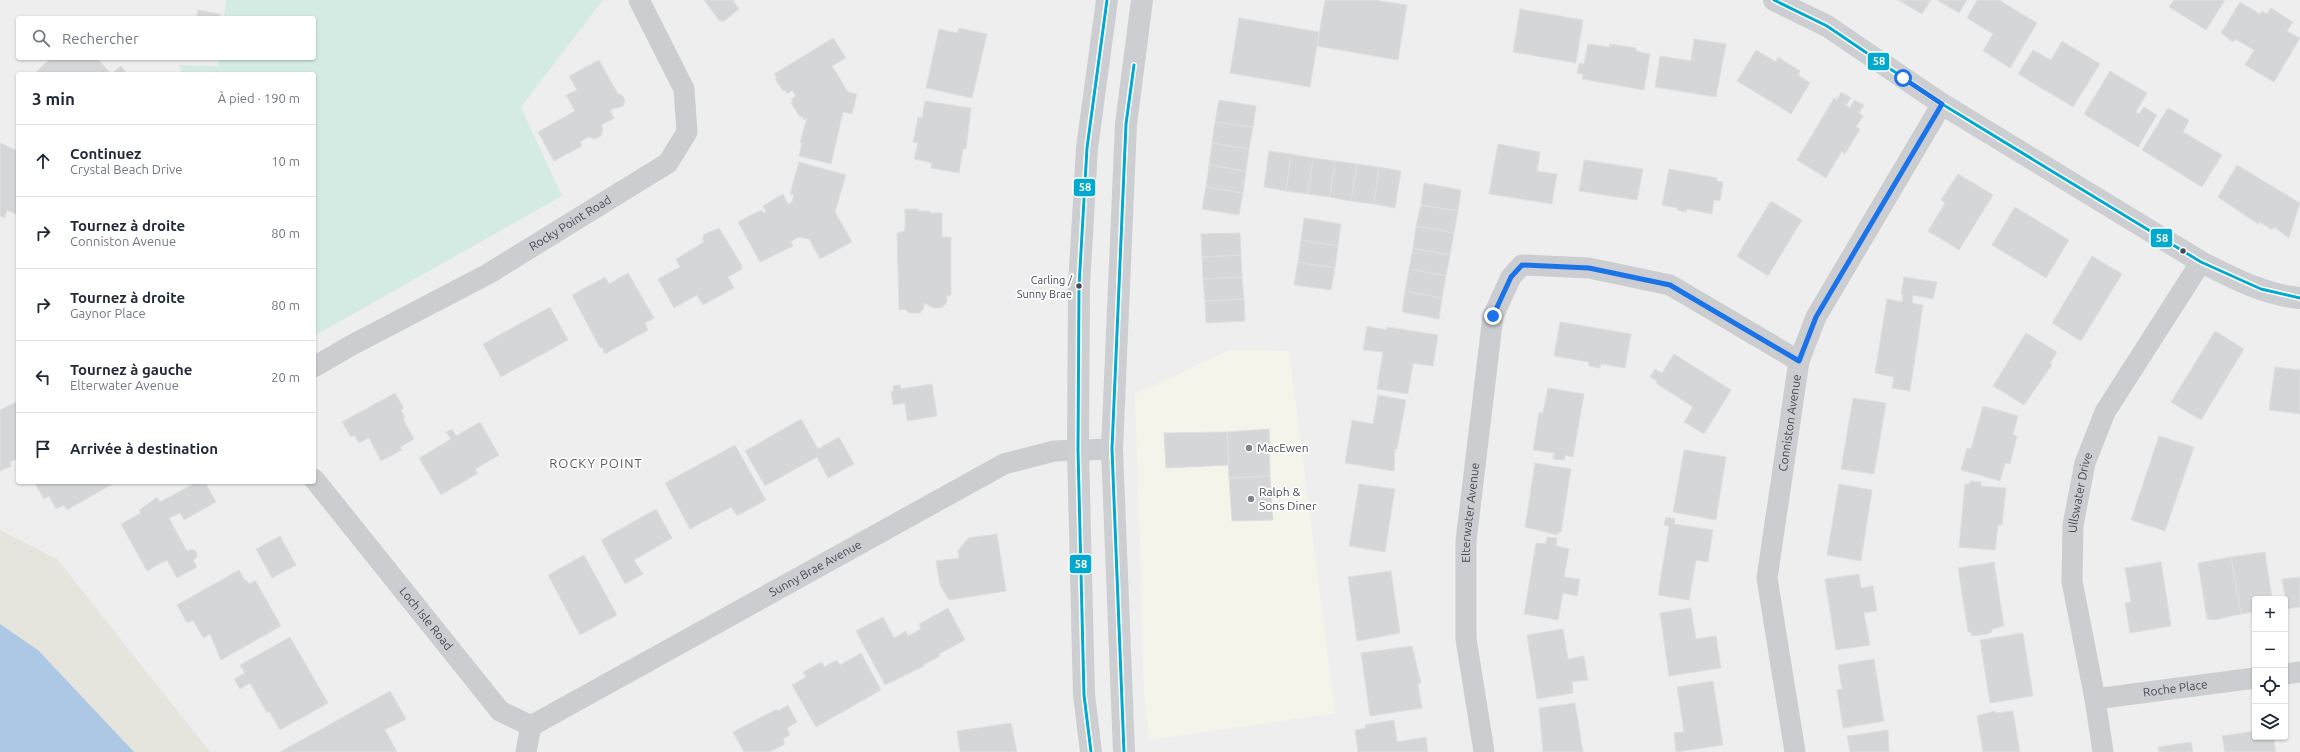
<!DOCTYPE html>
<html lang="fr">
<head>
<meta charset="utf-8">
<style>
  body { margin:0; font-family:Ubuntu,sans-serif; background:#f6f6f7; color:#1f2937 }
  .controls { position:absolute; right:12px; bottom:12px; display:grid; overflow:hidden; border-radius:4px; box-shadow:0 1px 3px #0004 }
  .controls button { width:36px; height:36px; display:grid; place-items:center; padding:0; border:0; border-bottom:1px solid #e0e1e3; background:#fff; color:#1f2937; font:20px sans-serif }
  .stop { position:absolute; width:12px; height:12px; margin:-9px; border:3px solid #1a73e8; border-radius:50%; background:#fff }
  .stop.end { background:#1a73e8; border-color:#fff; box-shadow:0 1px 4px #0008 }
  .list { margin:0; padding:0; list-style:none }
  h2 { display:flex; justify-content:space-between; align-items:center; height:52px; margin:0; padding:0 16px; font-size:17px }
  h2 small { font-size:13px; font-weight:400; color:#747a83 }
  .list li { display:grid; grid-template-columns:26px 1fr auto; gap:12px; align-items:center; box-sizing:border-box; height:72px; padding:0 16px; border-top:1px solid #e0e1e3 }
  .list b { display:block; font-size:15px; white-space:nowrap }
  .list p { margin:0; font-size:13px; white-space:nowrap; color:#747a83 }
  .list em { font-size:13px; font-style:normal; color:#747a83 }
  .icon { flex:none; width:22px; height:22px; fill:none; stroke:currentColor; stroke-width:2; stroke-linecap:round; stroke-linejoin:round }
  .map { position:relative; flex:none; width:2300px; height:752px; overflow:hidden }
  .search { position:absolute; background:#fff; box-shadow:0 1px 3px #0004; left:16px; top:16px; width:300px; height:44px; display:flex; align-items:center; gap:10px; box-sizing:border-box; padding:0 14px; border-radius:4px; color:#747a83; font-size:15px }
  .panel { position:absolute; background:#fff; box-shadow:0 1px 3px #0004; left:16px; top:72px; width:300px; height:412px; border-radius:4px }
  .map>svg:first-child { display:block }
  .commercial { fill:#f4f4ea }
  .green { fill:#d4ebe4 }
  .sand { fill:#e5e5dd }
  .water { fill:#adc8e4 }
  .building { fill:#d5d6d8; stroke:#dfdfe0 }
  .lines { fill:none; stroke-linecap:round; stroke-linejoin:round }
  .street { stroke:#cccdd0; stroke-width:21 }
  .secondary { stroke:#ccced1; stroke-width:22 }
  .bus-1-casing { stroke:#fff; stroke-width:6 }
  .bus-1 { stroke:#00a9ce; stroke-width:3 }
  .route { stroke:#1a73e8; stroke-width:5 }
  .bus-dot { fill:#474b57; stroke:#fff; stroke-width:1.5 }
  .poi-dot { fill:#81848c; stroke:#fff; stroke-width:1.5 }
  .labels { text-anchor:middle; stroke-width:3.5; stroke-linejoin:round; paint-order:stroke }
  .bus-label { font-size:11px; fill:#474b57; stroke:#fff; text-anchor:end }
  .street-label { font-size:12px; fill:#474b57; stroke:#fff }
  .poi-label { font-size:12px; fill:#474b57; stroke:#fff; text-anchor:start }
  .neighbourhood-label { font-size:13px; letter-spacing:1px; fill:#5a5b61; stroke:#fff }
  .line-badge { stroke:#fff; stroke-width:1.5 }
  .badge-label { font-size:11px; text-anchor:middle; font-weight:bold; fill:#fff }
</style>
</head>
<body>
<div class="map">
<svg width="2300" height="752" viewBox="0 0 2300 752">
  <rect width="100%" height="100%" fill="#eee"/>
  <path class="commercial" d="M1230,350L1289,351L1335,713L1149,740L1144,691L1135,394Z"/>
  <path class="green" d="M226,0H603L521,107L562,196L314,336V74H181L180,65L218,66L219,58H314V18H224Z"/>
  <path class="sand" d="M0,530L57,559L210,752H134L38,650L0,624Z"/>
  <path class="water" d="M0,624L38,650L134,752H0Z"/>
  <path class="building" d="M704,0H735L733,1L739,9L723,22L722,20L720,22Z
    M1325,0H1374L1407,5L1398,60L1317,46Z
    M1898,0H1931L1922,14Z
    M1937,0H1967L1959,13Z
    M1977,0H1999L2037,23L2010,68L1983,51L1993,34L1967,18Z
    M2174,0H2225L2206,30L2169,7Z
    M2240,2L2260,14L2262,11L2267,14L2271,8L2293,22L2287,31L2300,38L2274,82L2245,65L2254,50L2235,39L2233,42L2221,33Z
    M1520,9L1583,20L1576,63L1513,52Z
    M198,10L220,14V18H196Z
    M1239,18L1319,32L1310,87L1230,73Z
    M959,28L987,34L972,98L926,88L939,29L957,33Z
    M833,38L846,58L832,66L848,92L857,94L852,114L843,112L831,164L799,156L802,143L800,142L807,118L804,120L802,116L800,117L791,103L793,102L791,99L796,96L792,90L787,94L785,90L783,91L775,79L777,78L774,74Z
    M1694,39L1726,44L1716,97L1655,87L1660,56L1691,61Z
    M2062,41L2100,64L2073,107L2018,74L2033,50L2051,60Z
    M1588,44L1609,47L1610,44L1636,48V51L1650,54L1644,90L1582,79L1583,74L1577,73L1579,63L1584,64Z
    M1756,50L1776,62L1778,57L1800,71L1798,75L1810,83L1791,114L1737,81Z
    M51,58H97L111,74L121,66L127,74H34Z
    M599,60L618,94L622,95L625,100L623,106L610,110L614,118L601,125L603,129L601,136L595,139L588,137L580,142L582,146L554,161L538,132L575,111L566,95L577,90L569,76Z
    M2110,71L2147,93L2136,112L2139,114L2144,107L2157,115L2138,147L2084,114Z
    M1841,92L1851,98L1846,105L1850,108L1854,100L1864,105L1859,113L1863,116L1856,127L1860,129L1845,154L1842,151L1826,178L1797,160L1834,98L1837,100Z
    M1219,100L1256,106L1253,127L1215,122Z
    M925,101L971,108L966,149H963L959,173L931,168L932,163L914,159L918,143L913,142L918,117L922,118Z
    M2168,108L2189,120L2183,132L2222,155L2202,187L2142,150Z
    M1215,122L1253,127L1249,149L1212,143Z
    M0,143L18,151V215L7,210L5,218L0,216Z
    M1212,143L1249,149L1246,171L1209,165Z
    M1498,144L1540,152L1537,171L1557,174L1552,204L1489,194Z
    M1269,151L1291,154L1286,191L1264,187Z
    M1291,154L1313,158L1308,194L1286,191Z
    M1313,158L1335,161L1330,197L1308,194Z
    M1584,160L1643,169L1637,200L1579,191Z
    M1335,161L1357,164L1351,201L1330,197Z
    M799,162L846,175L835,212L852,242L820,259L809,239L798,237L791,242L793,246L760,262L738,222L761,210L763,213L766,212L763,206L783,194L788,204L792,202L794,195L790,194Z
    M1357,164L1379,167L1374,204L1351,201Z
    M1209,165L1246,171L1243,193L1206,187Z
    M2237,165L2300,203L2289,238L2274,227L2272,230L2260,222L2258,224L2218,197Z
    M1379,167L1401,171L1395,208L1374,204Z
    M1669,169L1717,178V181L1723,182L1720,201L1714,200L1712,214L1687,209L1686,212L1677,210L1678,208L1662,205Z
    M1958,174L1993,195L1959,250L1928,231L1945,203L1941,200Z
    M1424,183L1461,190L1458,211L1421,205Z
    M1206,187L1243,193L1239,215L1202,209Z
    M1771,201L1802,220L1768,276L1737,256Z
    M1421,205L1458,211L1454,233L1416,226Z
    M2015,207L2069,240L2046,278L1992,245Z
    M905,209H919V211H930V213H942V237H951V295L947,296V302L942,308H934L924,303V308L920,313H909L905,309L899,310L897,233L905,231Z
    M1304,218L1341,224L1338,246L1301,240Z
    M1416,226L1454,233L1450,255L1413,248Z
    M719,228L741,264L742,269L728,277L734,288L703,305L697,295L674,308L658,279L680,267L676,259L704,242L702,238L704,237L703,235Z
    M1240,233L1241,255L1202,257L1201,234Z
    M1301,240L1338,246L1335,268L1298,262Z
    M1413,248L1450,255L1446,276L1409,269Z
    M1241,255L1242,277L1203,279L1202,257Z
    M2092,256L2122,274L2081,341L2052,323Z
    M1298,262L1335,268L1331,290L1294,285Z
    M1409,269L1446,276L1442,298L1405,291Z
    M628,273L654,318L645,323L648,330L605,354L602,347L600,348L572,295L605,277L609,284Z
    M1242,277L1244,299L1205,301L1203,279Z
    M1904,277L1937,282L1933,299L1913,295L1912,303L1923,305L1910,391L1892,388L1894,377L1875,373L1887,299L1902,302L1903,294H1901Z
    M1405,291L1442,298L1439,319L1402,312Z
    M1244,299L1245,321L1206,323L1205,301Z
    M550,307L568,340L501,377L483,344Z
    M1560,322L1631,334L1625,368L1601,364L1600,368L1589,366V362L1554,356Z
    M1367,326L1386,330L1387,327L1438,335L1433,366L1413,363L1408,394L1377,389L1383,352L1363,350Z
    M2215,331L2244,349L2201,420L2171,402Z
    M2026,333L2057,352L2050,364L2052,365L2024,405L1993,386Z
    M1674,354L1731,390L1704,434L1684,422L1693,407L1656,383L1657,381L1650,377L1655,369L1662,373Z
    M2275,367L2300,370V414L2269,410Z
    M932,384L937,416L907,421L905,403L893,405L891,391H894L893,386L900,385L901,389Z
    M1548,388L1584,394L1573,457L1565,455L1564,460L1553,459L1554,453L1533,450L1539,413H1543Z
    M395,393L404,408L401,410L405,418L403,419L414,439L400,447L402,450L381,461L369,438L359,443L354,435L351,437L342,422Z
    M1378,395L1406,400L1397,449H1395L1394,471L1345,463L1352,420L1373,424Z
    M1853,398L1886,403L1874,474L1841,469Z
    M18,401V458L10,462L11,466L0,471V410Z
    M1983,406L2018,416L2013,435L2017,436L2010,464L2005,463L2000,481L1961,470L1967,448L1971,449Z
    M801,419L818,449L839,437L854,464L828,478L817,457L765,486L745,451Z
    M480,422L499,455L475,469L478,473L441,495L419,458L451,439L446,432L452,429L456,436Z
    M1269,429L1270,476L1229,478L1227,432Z
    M1227,432L1229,465L1166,468L1164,433Z
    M2159,436L2194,447L2165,531L2131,520Z
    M735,445L766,500L737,516L731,507L690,529L665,483Z
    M1684,450L1726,457L1716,520L1673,512Z
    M1535,463L1571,469L1561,532H1558V535L1525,527Z
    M1270,476L1273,520L1232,521L1229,478Z
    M1970,481L1981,482V486L2006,488L2002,525H1998L1995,550L1959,547L1965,484H1970Z
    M34,482H116L67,510L64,505L56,509L49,496L44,499Z
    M197,482H205L216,502L184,520L180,513L169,518L187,551L192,549L196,551L197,557L193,560L197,567L177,578L167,560L147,571L121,524L141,513L139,510L157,497L160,502Z
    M1359,484L1395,489L1385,552L1349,546Z
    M1839,484L1872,490L1861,561L1827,555Z
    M656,509L672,538L634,560L643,574L625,584L601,540Z
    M1666,517L1675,519L1674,524L1713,530L1708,562L1696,560L1689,600L1658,595L1669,526L1664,525Z
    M997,534L1006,591L949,600L940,585L936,561L959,558L958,551L968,538Z
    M280,536L296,565L272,578L256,549Z
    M1547,537L1557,538L1556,546L1569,549L1564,577L1580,579L1577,596L1563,593L1558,620L1524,614L1536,543L1546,544Z
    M2265,552L2272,599H2255V612L2241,614L2231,557Z
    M584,555L617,615L580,635L548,575Z
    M2231,557L2241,614L2214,620L2207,619L2198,563Z
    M1994,562L2004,626L1992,629V632L1988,634L1972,636L1971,632H1968L1958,568Z
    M2161,562L2171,626L2130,633L2125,603L2131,602L2125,568Z
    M239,570L244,579L250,584L255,580L281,626L221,660L210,634L203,638L193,620L187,623L177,605Z
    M1391,571L1400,633L1357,641L1348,577Z
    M1859,574L1861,588L1873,586L1877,611L1864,613L1870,645L1836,650L1825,579Z
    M2300,577V607L2287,609L2282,579Z
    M948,608L965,640L939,654L940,656L923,665L924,666L885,685L856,631L883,617L894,638L906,631L908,636L921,629L919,624Z
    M1691,608L1696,639L1716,636L1721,668L1669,676L1660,613Z
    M1563,629L1568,659L1584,656L1588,680L1572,682L1573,693L1537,699L1527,635Z
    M2023,633L2033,696L1990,703L1980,640Z
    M290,637L328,703L280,730L269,711L267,713L250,683L240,689L234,679L245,673L240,665Z
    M1412,646L1421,683L1418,684L1422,708L1370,716L1361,653Z
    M861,653L881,690L816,727L792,685L806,677L803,672L822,662L824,667L837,660L840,665Z
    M1874,659L1884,721L1843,728L1837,690L1842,689L1838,665Z
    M1713,681L1723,745L1676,752L1674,733L1684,732L1677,687Z
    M390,691L406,719L385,730L397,752H280Z
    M1575,703L1583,752H1543L1539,708Z
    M788,705L797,722L787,728L790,735L783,739L785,744L769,752H744L733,732L777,709L778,711Z
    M1995,711V713L2013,711L2020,752H1983L1977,716Z
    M1394,720L1397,742L1426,737L1428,752H1358L1355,730L1366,728L1365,725Z
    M1011,723L1017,752H960L957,731Z
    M1888,730L1889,752H1850L1847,736Z
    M2255,731V737H2273L2276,752H2225L2222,736Z
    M2191,742L2193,752H2159L2158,747Z"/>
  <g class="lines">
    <g class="street">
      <path id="s1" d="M314,367L350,346L488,274L668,163L687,132L684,89L639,0"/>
      <path id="s2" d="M314,479L500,711L531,726"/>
      <path d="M2285,674L2300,672"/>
      <path id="s3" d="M2095,699L2255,678"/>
      <path id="s4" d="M531,726L1004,464L1054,451L1112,449"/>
      <path d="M526,752L531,726"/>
      <path id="s5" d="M1484,752L1466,639V541L1493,316L1511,277L1522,265L1589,268L1670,285L1799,361"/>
      <path id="s6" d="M1795,752L1767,578L1799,361L1816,317L1942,104"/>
      <path id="s7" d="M2103,752L2095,699L2072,581L2073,525L2085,463L2105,412L2201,262"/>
    </g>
    <path class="secondary" d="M1774,0L1827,26L1942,104L2201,262C2231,277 2265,295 2300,298
      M1091,752L1084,695L1078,450L1079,286L1087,148L1107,0
      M1124,752L1112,449L1126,124L1142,0"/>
    <defs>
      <path id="bus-1" d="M1774,0L1827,26L1942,104L2201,262L2261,289L2300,298
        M1091,752L1084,695L1078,450L1079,286L1087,148L1107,0
        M1124,752L1112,449L1126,124L1134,65"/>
    </defs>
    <use href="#bus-1" class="bus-1-casing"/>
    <use href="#bus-1" class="bus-1"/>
  </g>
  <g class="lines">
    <path class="route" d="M1493,316L1511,277L1522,265L1589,268L1670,285L1799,361L1816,317L1942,104L1903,78"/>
  </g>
  <g class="bus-dot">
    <circle cx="2183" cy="251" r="3.5"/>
    <circle cx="1079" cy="286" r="3.5"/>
  </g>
  <g class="poi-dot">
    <circle cx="1249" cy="448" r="4"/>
    <circle cx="1251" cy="499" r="4"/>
  </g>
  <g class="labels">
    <g class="bus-label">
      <text x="1072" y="284">Carling /<tspan x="1072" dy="14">Sunny Brae</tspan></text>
    </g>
    <g class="street-label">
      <text dy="4" stroke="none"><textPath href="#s1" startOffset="294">Rocky Point Road</textPath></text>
      <text dy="4" stroke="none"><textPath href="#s6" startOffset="333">Conniston Avenue</textPath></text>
      <text dy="4" stroke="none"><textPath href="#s7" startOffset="263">Ullswater Drive</textPath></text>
      <text dy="4" stroke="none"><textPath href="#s5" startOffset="241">Elterwater Avenue</textPath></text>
      <text dy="4" stroke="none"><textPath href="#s4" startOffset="325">Sunny Brae Avenue</textPath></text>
      <text dy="4" stroke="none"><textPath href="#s2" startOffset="179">Loch Isle Road</textPath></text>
      <text dy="4" stroke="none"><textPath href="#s3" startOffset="81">Roche Place</textPath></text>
    </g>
    <g class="poi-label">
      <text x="1257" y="452">MacEwen</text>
      <text x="1259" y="496">Ralph &amp;<tspan x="1259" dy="14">Sons Diner</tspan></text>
    </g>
    <g class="neighbourhood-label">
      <text x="596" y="468">ROCKY POINT</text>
    </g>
  </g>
  <g class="line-badge">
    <rect x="1867" y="52" width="23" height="19" rx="4" fill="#00a9ce"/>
    <rect x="1073" y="178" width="23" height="19" rx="4" fill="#00a9ce"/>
    <rect x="2150" y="228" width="23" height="20" rx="4" fill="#00a9ce"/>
    <rect x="1069" y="554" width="23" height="20" rx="4" fill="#00a9ce"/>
  </g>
  <g class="badge-label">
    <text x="1879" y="65">58</text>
    <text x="1085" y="191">58</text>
    <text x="2162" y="242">58</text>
    <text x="1081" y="568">58</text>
  </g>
</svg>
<div class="controls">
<button>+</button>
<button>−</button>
<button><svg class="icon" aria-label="locate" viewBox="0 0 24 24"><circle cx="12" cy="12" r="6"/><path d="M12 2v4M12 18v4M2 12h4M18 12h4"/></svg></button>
<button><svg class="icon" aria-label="layers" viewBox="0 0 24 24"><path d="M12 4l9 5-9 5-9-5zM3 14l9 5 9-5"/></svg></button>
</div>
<div class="stop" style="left:1903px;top:78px"></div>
<div class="stop end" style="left:1493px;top:316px"></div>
<div class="search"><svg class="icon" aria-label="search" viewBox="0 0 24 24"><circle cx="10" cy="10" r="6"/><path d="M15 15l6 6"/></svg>Rechercher</div>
<section class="panel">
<h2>3 min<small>À pied · 190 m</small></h2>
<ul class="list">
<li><svg class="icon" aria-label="ahead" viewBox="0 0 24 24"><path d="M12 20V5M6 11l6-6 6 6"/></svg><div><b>Continuez</b><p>Crystal Beach Drive</p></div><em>10 m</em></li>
<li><svg class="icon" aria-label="right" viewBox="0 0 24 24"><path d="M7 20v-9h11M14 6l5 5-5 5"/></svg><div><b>Tournez à droite</b><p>Conniston Avenue</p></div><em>80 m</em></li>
<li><svg class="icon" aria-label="right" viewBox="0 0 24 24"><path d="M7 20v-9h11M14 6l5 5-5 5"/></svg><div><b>Tournez à droite</b><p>Gaynor Place</p></div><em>80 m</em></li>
<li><svg class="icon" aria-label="left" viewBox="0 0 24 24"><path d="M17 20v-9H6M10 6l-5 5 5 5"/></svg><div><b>Tournez à gauche</b><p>Elterwater Avenue</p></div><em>20 m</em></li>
<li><svg class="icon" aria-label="arrive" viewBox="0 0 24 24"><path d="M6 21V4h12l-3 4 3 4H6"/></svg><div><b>Arrivée à destination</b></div></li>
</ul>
</section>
</div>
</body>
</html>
